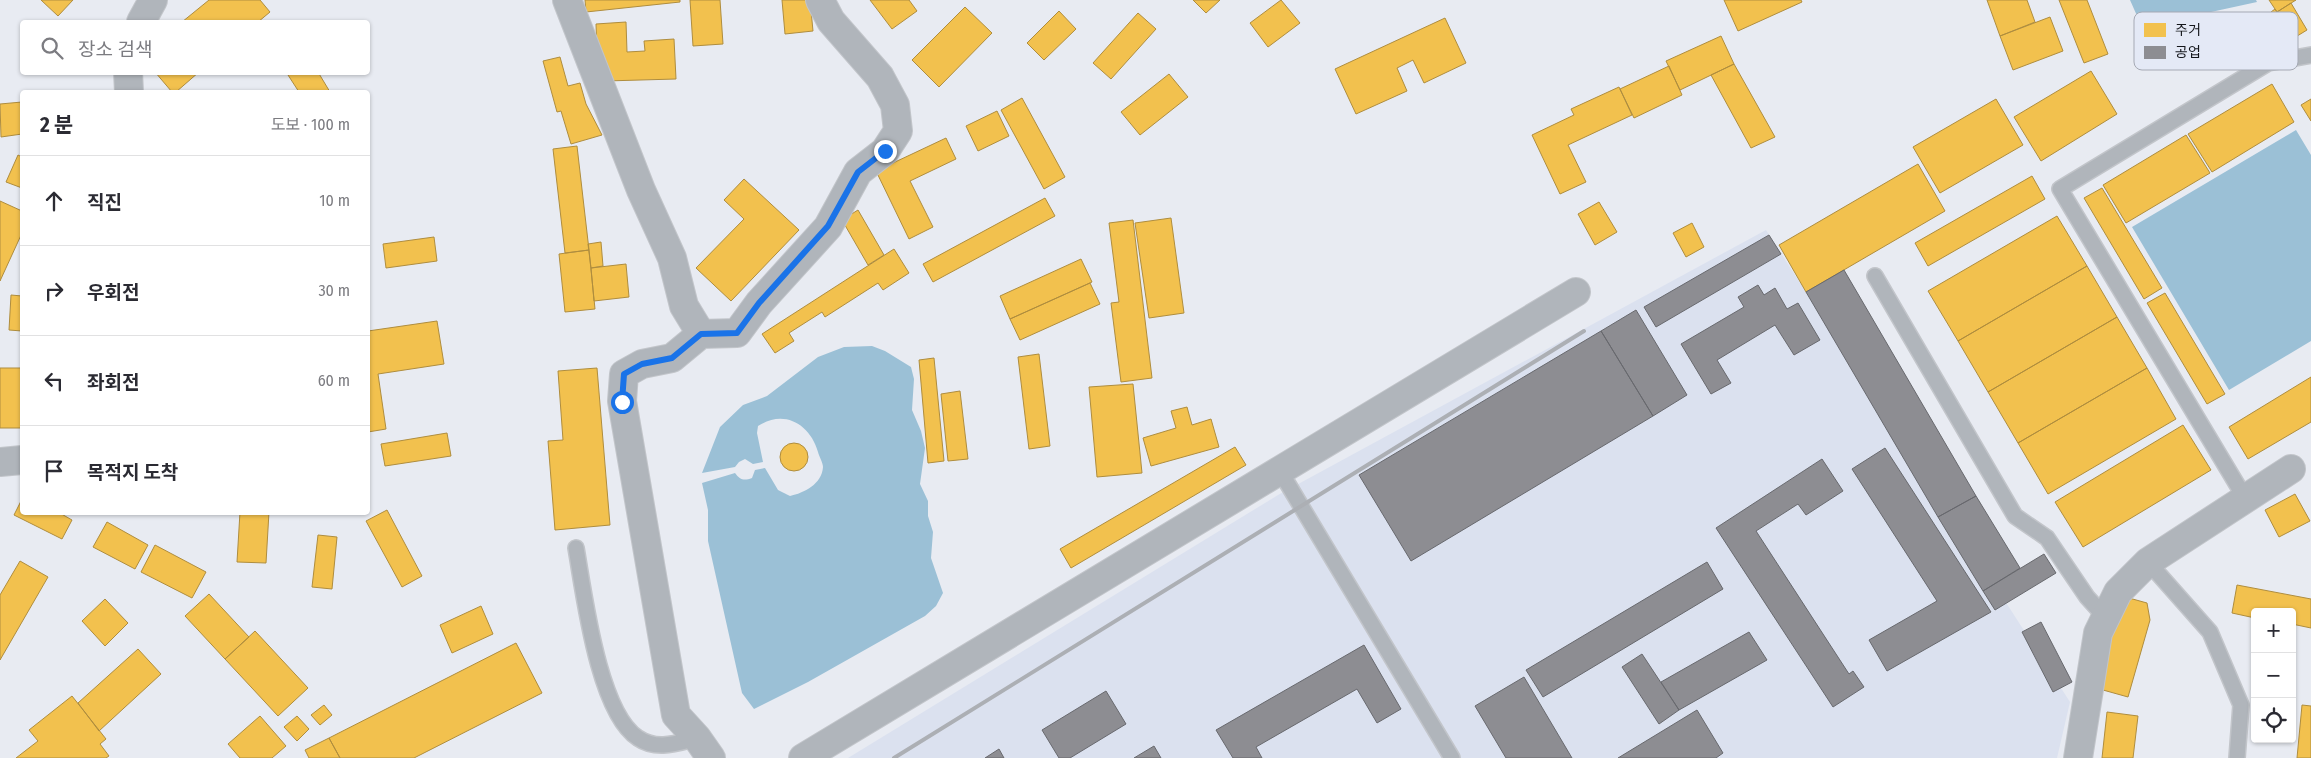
<!DOCTYPE html>
<html lang="ko">
<head>
<meta charset="utf-8">
<style>
  body { margin:0; font-family:"Fira Sans Condensed","Noto Sans KR",sans-serif; background:#f7f7f7; color:#2b2b33 }
  .controls { position:absolute; right:15px; bottom:15px; display:grid; overflow:hidden; border-radius:5px; box-shadow:0 1px 4px #0004 }
  .controls button { width:45px; height:45px; display:grid; place-items:center; padding:0; border:0; border-bottom:1px solid #e1e1e2; background:#fff; color:#2b2b33; font:25px sans-serif }
  .stop { position:absolute; width:15px; height:15px; margin:-11px; border:4px solid #1a73e8; border-radius:50%; background:#fff }
  .stop.end { background:#1a73e8; border-color:#fff; box-shadow:0 1px 5px #0008 }
  .list { margin:0; padding:0; list-style:none }
  h2 { display:flex; justify-content:space-between; align-items:center; height:65px; margin:0; padding:0 20px; font-size:21px }
  h2 small { font-size:16px; font-weight:400; color:#7c7c81 }
  .list li { display:grid; grid-template-columns:32px 1fr auto; gap:15px; align-items:center; box-sizing:border-box; height:90px; padding:0 20px; border-top:1px solid #e1e1e2 }
  .list b { display:block; font-size:19px; white-space:nowrap }
  .list em { font-size:16px; font-style:normal; color:#7c7c81 }
  .icon { flex:none; width:28px; height:28px; fill:none; stroke:currentColor; stroke-width:2; stroke-linecap:round; stroke-linejoin:round }
  .map { position:relative; flex:none; width:2311px; height:758px; overflow:hidden }
  .search { position:absolute; background:#fff; box-shadow:0 1px 4px #0004; left:20px; top:20px; width:350px; height:55px; display:flex; align-items:center; gap:12px; box-sizing:border-box; padding:0 18px; border-radius:5px; color:#7c7c81; font-size:19px }
  .panel { position:absolute; background:#fff; box-shadow:0 1px 4px #0004; left:20px; top:90px; width:350px; height:425px; border-radius:5px }
  .map>svg:first-child { display:block }
  .built { fill:#dbe1ef }
  .water { fill:#9bc0d6 }
  .homes { fill:#f2c14e; stroke:#af8d3e }
  .industry { fill:#8d8d92; stroke:#68696e }
  .lines { fill:none; stroke-linecap:round; stroke-linejoin:round }
  .lane-casing { stroke:#c2c5ca; stroke-width:18 }
  .street-casing { stroke:#c2c5ca; stroke-width:30 }
  .lane { stroke:#b0b5bb; stroke-width:15 }
  .street { stroke:#b0b5bb; stroke-width:28 }
  .rail { stroke:#acafb4; stroke-width:4 }
  .route { stroke:#1a73e8; stroke-width:6 }
  .key { fill:#e4e9f6; stroke:#a5a9b4; stroke-width:1 }
  .key-label { font-size:14px; fill:#13151a }
</style>
</head>
<body>
<div class="map">
<svg width="2311" height="758" viewBox="0 0 2311 758">
  <rect width="100%" height="100%" fill="#e8ebf2"/>
  <path class="built" d="M1766,230L2070,702L2057,758H848L1278,495Z"/>
  <path class="water" d="M2130,0H2256L2257,2L2142,27Z
    M2296,130L2311,155V341L2229,390L2132,227Z
    M872,346L885,351L911,367L914,379L912,410L921,431L925,448L920,484L928,501V516L933,532L931,558L943,593L936,606L925,616L808,682L754,709L742,693L708,541V510L702,483L735,473C740,480 744,481 752,478L755,470L765,468L778,490L790,496C804,493 822,484 823,467C823,463 819,456 818,452C810,424 784,409 758,426L757,433L763,462L753,464L745,459L739,462L735,467L702,473L720,427L743,405L767,396L818,357L844,347Z"/>
  <path class="homes" d="M41,0H73L58,16Z
    M209,0H260L270,12L258,22H182Z
    M585,0H680V2L586,12Z
    M690,0H720L723,44L693,46Z
    M782,0H810L813,31L785,34Z
    M870,0H909L917,11L892,29Z
    M1193,0H1220L1206,13Z
    M1281,0L1300,23L1268,47L1250,23Z
    M1724,0H1801L1802,2L1738,31Z
    M1987,0H2027L2035,22L2000,36Z
    M2059,0H2087L2108,54L2084,63Z
    M2269,0H2296L2277,12Z
    M2291,3L2307,30L2289,41L2271,12L2275,9L2277,12Z
    M965,7L992,33L939,87L912,60Z
    M1059,11L1076,29L1044,60L1027,43Z
    M1138,13L1156,29L1111,79L1093,63Z
    M2050,17L2063,51L2013,70L2000,36Z
    M1445,18L1466,63L1424,83L1413,60L1397,68L1407,91L1356,114L1335,69Z
    M626,22L627,52L645,51L644,41L674,39L676,79L605,81L597,53L596,24Z
    M1721,36L1734,64L1680,90L1666,61Z
    M560,57L568,86L580,83L586,104L602,135L571,144L561,111L557,112L543,61Z
    M1734,64L1775,137L1751,148L1711,75Z
    M1669,66L1682,95L1634,118L1620,89Z
    M2091,71L2117,114L2041,161L2014,117Z
    M155,72H199L176,92H172Z
    M292,72H318L330,92H299L288,75Z
    M1169,74L1188,97L1140,135L1121,112Z
    M2272,84L2294,122L2212,172L2188,134Z
    M1619,87L1632,115L1568,145L1586,182L1560,194L1532,135L1574,115L1571,109Z
    M1022,98L1065,177L1044,189L1001,110Z
    M1996,99L2023,145L1940,193L1913,147Z
    M2311,99V121L2301,105Z
    M22,102V134L1,137L0,104Z
    M997,111L1009,136L978,151L966,126Z
    M2186,135L2210,173L2126,223L2103,185Z
    M946,138L956,159L910,181L933,227L909,239L876,171Z
    M577,146L589,250L565,253L553,149Z
    M18,155L22,157V188L6,182Z
    M1918,164L1945,211L1806,292L1779,245Z
    M2032,176L2045,199L1928,266L1915,243Z
    M744,179L799,230L731,301L696,268L744,219L724,200Z
    M2102,188L2162,288L2144,299L2084,198Z
    M1045,198L1055,216L933,282L923,264Z
    M0,201L22,211V233L0,281Z
    M1599,202L1617,232L1595,245L1578,214Z
    M858,210L884,255L868,265L842,220Z
    M2057,216L2087,266L1958,341L1928,291Z
    M1171,218L1184,313L1149,318L1135,223Z
    M1133,220L1152,378L1121,382L1111,303L1119,302L1109,223Z
    M1692,223L1704,247L1686,257L1673,233Z
    M434,237L437,261L386,268L383,244Z
    M601,242L603,266L591,268L588,244Z
    M894,249L909,273L883,290L878,283L825,317L822,312L789,333L794,341L775,353L762,334Z
    M589,250L595,309L565,312L559,254Z
    M1081,259L1092,282L1010,319L1000,296Z
    M626,264L629,297L594,301L591,268Z
    M2087,266L2117,317L1988,392L1958,341Z
    M1090,283L1100,304L1020,340L1010,319Z
    M2165,293L2225,394L2207,404L2147,303Z
    M11,295L22,296V331L9,330Z
    M2117,317L2147,368L2018,443L1988,392Z
    M437,321L444,364L378,374L386,429L368,432V331Z
    M1039,354L1050,446L1029,449L1018,357Z
    M934,358L944,461L928,463L919,360Z
    M0,368H22V428H0Z
    M597,368L610,525L555,530L548,441L563,440L558,371Z
    M2147,368L2176,419L2048,494L2018,443Z
    M2311,377V422L2248,459L2229,427Z
    M1133,384L1142,473L1097,477L1089,387Z
    M960,391L968,459L948,461L941,394Z
    M1187,407L1192,425L1211,419L1219,447L1151,466L1143,438L1176,428L1171,411Z
    M2183,425L2211,470L2083,547L2055,502Z
    M447,433L451,456L385,466L381,444Z
    M780 457a14 14 0 1 1 28 0a14 14 0 1 1-28 0Z
    M1235,447L1246,465L1071,568L1060,549Z
    M2295,494L2310,521L2279,537L2265,510Z
    M22,499V512H58L72,520L62,539L14,515Z
    M387,510L422,576L402,587L366,521Z
    M240,512H269L266,563L237,562Z
    M107,522L148,545L135,569L93,547Z
    M318,535L337,537L332,589L312,587Z
    M155,545L206,572L192,598L141,572Z
    M20,561L48,577L0,660V595Z
    M2237,585L2311,599V628L2292,624V612H2255V618L2232,613Z
    M209,594L249,637L225,659L185,616Z
    M2129,598L2147,603L2150,620L2128,697L2103,690V668L2119,610Z
    M105,599L128,623L105,646L82,621Z
    M481,606L493,634L452,653L440,625Z
    M255,631L308,688L278,716L225,659Z
    M516,643L542,693L414,758H340L329,738Z
    M138,649L161,674L99,731L78,703Z
    M72,696L106,739L100,744L109,756L106,758H16L38,741L29,730Z
    M324,705L332,715L320,725L311,715Z
    M2302,705L2311,706V758H2297Z
    M2107,712L2138,716L2133,758H2102Z
    M260,716L286,746L272,758H240L228,744Z
    M297,716L309,729L297,741L284,727Z
    M329,738L340,758H309L305,750Z"/>
  <path class="industry" d="M1769,235L1781,254L1656,327L1644,307Z
    M1844,270L1976,496L1938,517L1806,292Z
    M1758,285L1764,295L1775,288L1787,309L1798,303L1820,340L1794,355L1775,325L1717,360L1731,383L1711,394L1681,344L1744,307L1738,297Z
    M1636,310L1687,395L1653,416L1601,331Z
    M1601,331L1653,416L1411,561L1359,475Z
    M1885,448L1991,612L1887,671L1869,640L1937,601L1852,469Z
    M1822,459L1843,491L1806,515L1798,504L1756,531L1849,674L1853,671L1864,687L1833,707L1716,528Z
    M1976,496L2020,568L1983,591L1938,517Z
    M2044,554L2056,573L1995,610L1983,591Z
    M1707,562L1723,589L1543,697L1526,670Z
    M2041,622L2072,682L2053,692L2022,632Z
    M1749,632L1767,660L1679,710L1661,682Z
    M1364,645L1401,709L1377,723L1357,689L1256,747L1262,758H1233L1216,730Z
    M1642,654L1679,710L1659,724L1622,667Z
    M1524,677L1572,758H1506L1475,706Z
    M1106,691L1126,724L1070,758H1059L1042,730Z
    M1697,710L1723,753L1716,758H1618Z
    M1154,746L1161,758H1134Z
    M999,749L1004,758H985Z"/>
  <g class="lines">
    <defs>
      <path id="lane" d="M1875,276L2015,516L2047,538L2087,597L2106,618
        M1280,471L1452,758
        M2245,498L2060,189L2268,63L2311,55
        M576,548C584,593 598,712 638,738C657,751 677,743 697,738
        M2148,562L2210,632L2241,705L2237,758"/>
      <path id="street" d="M567,0L641,190L672,258L684,306L701,334L672,358L642,364L624,374L622,401L676,715L697,738L711,758
        M141,22L153,0
        M128,72L129,92
        M701,334L737,333L759,303L828,227L858,172L885,151L898,131L895,105L880,77L831,21L820,0
        M0,462L22,460
        M803,758C1059,601 1318,448 1576,292
        M2078,758L2098,633L2118,592L2148,562L2291,469"/>
    </defs>
    <use href="#lane" class="lane-casing"/>
    <use href="#street" class="street-casing"/>
    <use href="#lane" class="lane"/>
    <use href="#street" class="street"/>
    <path class="rail" d="M894,758L1584,331"/>
  </g>
  <g class="lines">
    <path class="route" d="M622,402L624,374L642,364L672,358L701,334L737,333L759,303L828,226L858,172L885,151"/>
  </g>
  <rect x="2134" y="12" width="164" height="58" rx="8" class="key"/>
  <rect x="2144" y="23" width="22" height="14" fill="#f2c14e"/>
  <rect x="2144" y="46" width="22" height="13" fill="#8d8d92"/>
  <g class="key-label">
    <text x="2175" y="35">주거</text>
    <text x="2175" y="57">공업</text>
  </g>
</svg>
<div class="controls">
<button>+</button>
<button>−</button>
<button><svg class="icon" aria-label="locate" viewBox="0 0 24 24"><circle cx="12" cy="12" r="6"/><path d="M12 2v4M12 18v4M2 12h4M18 12h4"/></svg></button>
</div>
<div class="stop" style="left:622px;top:402px"></div>
<div class="stop end" style="left:885px;top:151px"></div>
<div class="search"><svg class="icon" aria-label="search" viewBox="0 0 24 24"><circle cx="10" cy="10" r="6"/><path d="M15 15l6 6"/></svg>장소 검색</div>
<section class="panel">
<h2>2 분<small>도보 · 100 m</small></h2>
<ul class="list">
<li><svg class="icon" aria-label="ahead" viewBox="0 0 24 24"><path d="M12 20V5M6 11l6-6 6 6"/></svg><div><b>직진</b></div><em>10 m</em></li>
<li><svg class="icon" aria-label="right" viewBox="0 0 24 24"><path d="M7 20v-9h11M14 6l5 5-5 5"/></svg><div><b>우회전</b></div><em>30 m</em></li>
<li><svg class="icon" aria-label="left" viewBox="0 0 24 24"><path d="M17 20v-9H6M10 6l-5 5 5 5"/></svg><div><b>좌회전</b></div><em>60 m</em></li>
<li><svg class="icon" aria-label="arrive" viewBox="0 0 24 24"><path d="M6 21V4h12l-3 4 3 4H6"/></svg><div><b>목적지 도착</b></div></li>
</ul>
</section>
</div>
</body>
</html>
